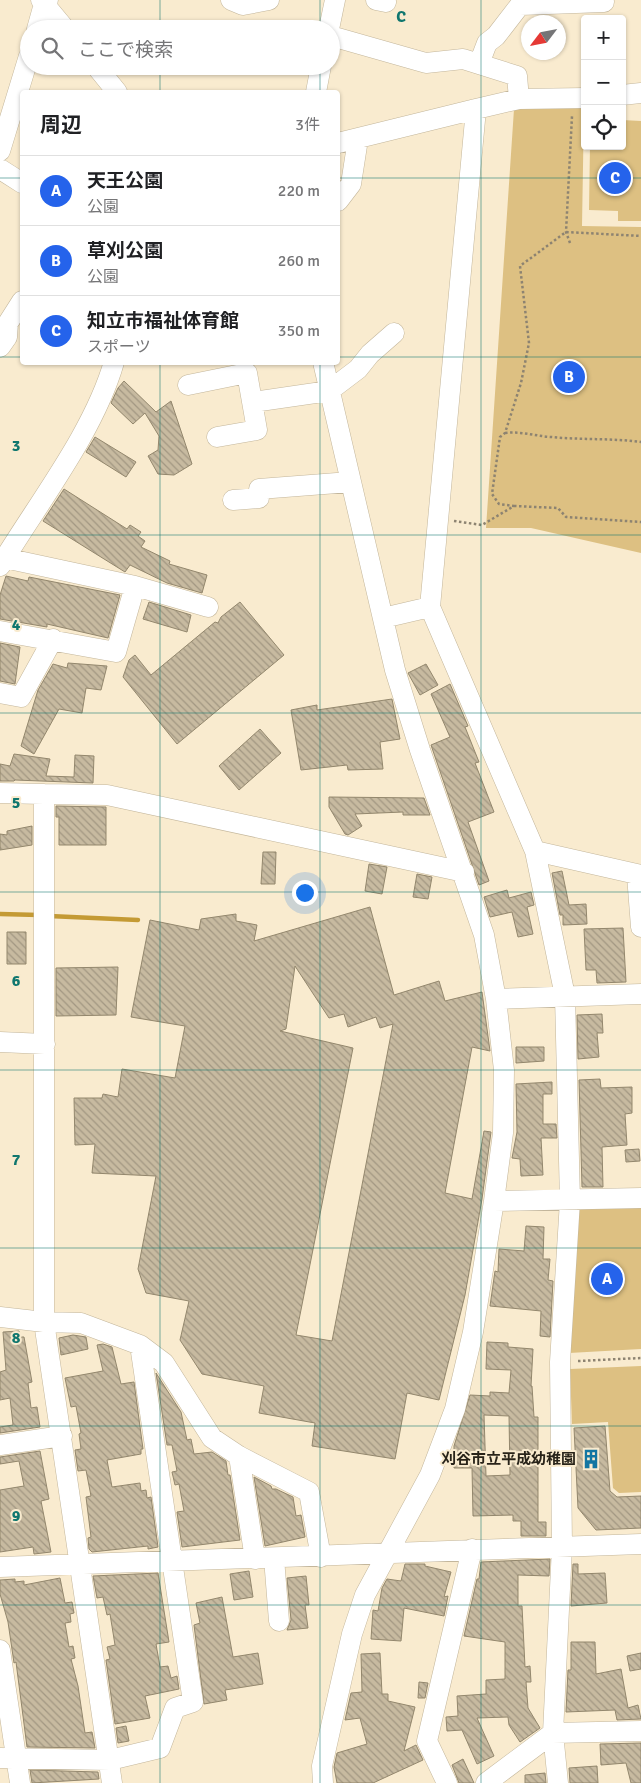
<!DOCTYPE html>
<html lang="ja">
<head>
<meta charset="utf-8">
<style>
  body { margin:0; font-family:Signika,"Noto Sans JP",sans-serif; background:#f6f6f6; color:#202124 }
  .controls { position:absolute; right:15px; top:15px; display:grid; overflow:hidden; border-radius:5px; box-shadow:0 1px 4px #0004 }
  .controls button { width:45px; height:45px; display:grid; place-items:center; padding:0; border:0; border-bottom:1px solid #e0e0e0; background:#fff; color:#202124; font:25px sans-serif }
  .compass { position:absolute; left:521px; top:15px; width:45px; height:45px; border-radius:50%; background:#fff; box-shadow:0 1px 4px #0004; rotate:238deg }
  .you { position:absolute; left:304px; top:892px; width:18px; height:18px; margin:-12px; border:4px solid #fff; border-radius:50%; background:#1a73e8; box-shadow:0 0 0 8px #1a73e833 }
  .badge { display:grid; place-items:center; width:32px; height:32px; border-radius:50%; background:#2563eb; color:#fff; font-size:16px; font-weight:700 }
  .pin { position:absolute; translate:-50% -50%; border:2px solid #fff; box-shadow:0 1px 5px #0006 }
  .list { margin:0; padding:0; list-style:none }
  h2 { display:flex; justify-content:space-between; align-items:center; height:65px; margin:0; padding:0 20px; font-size:21px }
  h2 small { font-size:16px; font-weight:400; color:#757577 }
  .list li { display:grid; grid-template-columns:32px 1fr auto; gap:15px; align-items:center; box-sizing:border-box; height:70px; padding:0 20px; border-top:1px solid #e0e0e0 }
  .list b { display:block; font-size:19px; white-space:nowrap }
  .list p { margin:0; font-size:16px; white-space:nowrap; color:#757577 }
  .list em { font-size:16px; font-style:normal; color:#757577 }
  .icon { flex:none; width:28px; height:28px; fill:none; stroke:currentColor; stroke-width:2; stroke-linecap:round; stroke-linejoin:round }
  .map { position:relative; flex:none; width:641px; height:1783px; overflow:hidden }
  .search { position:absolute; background:#fff; box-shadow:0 1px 4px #0004; left:20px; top:20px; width:320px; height:55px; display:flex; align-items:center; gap:12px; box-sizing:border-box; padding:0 18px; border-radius:28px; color:#757577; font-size:19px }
  .panel { position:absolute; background:#fff; box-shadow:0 1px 4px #0004; left:20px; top:90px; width:320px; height:275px; border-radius:5px }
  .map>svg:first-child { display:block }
  .green { fill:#ddc082 }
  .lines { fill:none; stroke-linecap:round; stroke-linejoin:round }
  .stream { stroke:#c49a34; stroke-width:4.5 }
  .building { fill:url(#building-back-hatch); stroke:#93876d; fill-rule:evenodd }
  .minor-casing { stroke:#c3b69b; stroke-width:21 }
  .path { stroke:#8d8371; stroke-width:2.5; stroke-dasharray:2.5 2.5; stroke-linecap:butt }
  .minor { stroke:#fff; stroke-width:20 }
  .grid { fill:none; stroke:#0f766e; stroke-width:1; stroke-opacity:0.55 }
  .labels { text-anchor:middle; stroke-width:4; stroke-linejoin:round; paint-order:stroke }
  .poi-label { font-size:15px; font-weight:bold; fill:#282319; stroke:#f9ebcf; text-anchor:end }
  .grid-label { font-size:16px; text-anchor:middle; font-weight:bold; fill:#0f766e; stroke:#f9ebcf; stroke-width:4; stroke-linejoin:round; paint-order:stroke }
</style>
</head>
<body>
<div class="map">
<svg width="641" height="1783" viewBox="0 0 641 1783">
  <defs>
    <pattern id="building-back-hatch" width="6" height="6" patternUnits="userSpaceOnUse" patternTransform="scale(1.25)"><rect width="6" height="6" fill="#c7baa0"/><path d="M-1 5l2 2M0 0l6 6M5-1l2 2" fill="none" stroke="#a29782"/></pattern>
  </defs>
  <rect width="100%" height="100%" fill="#f9ebcf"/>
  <path class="green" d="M584,107L582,226L641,227V553L531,528H486L514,109Z
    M622,120L641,121V221H618V211L589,210L590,146H622Z
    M641,1205V1349L569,1353L577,1209Z
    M641,1366V1492L619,1493L613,1488L608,1422L572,1424L570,1369Z"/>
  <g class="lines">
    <path class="stream" d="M0,914L39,915
      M49,916L138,920"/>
  </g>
  <path class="building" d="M124,381L156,412L171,401L192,464L174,475L158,474L148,456L158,450L159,436L145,413L133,424L111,403L118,388Z
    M95,437L136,462L126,477L86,452Z
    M64,489L127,529L130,525L141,532L138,536L145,541L141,547L170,561L169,564L207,575L202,593L167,583L130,565L125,572L43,521Z
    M6,576L28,581L29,577L120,595L108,638L47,624V627L0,619V595Z
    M149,602L191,615L187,632L143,619Z
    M240,602L284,655L177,744L123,677L129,660L135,655L151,675L215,622L218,623L221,617Z
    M0,643L20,647L15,684L0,681Z
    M68,663L107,666L101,690L86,688L82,713L59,709L34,754L21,746L38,690L53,664L67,668Z
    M426,664L438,685L420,695L408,673Z
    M450,684L468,726L465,727L479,762L475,763L494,812L468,822L489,881L479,885L431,745L450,737L431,694Z
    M392,699L400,739L380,742L383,769L348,770L347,765L301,770L291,710L317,705V710Z
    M260,729L281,753L239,790L219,766Z
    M14,754L50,759L46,776L74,777L75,755L94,756L93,783L15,780L14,781H0V764L10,766Z
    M329,797L424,798L430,815H403V812L355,814L362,826L348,835L345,834L329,807Z
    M56,806L106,807V845H59V817H56Z
    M32,826V845L0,850V834L7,835V831Z
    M263,852H276L275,884H261Z
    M369,864L387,867L382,894L365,891Z
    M562,871L569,905L586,904L587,924L563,925V915H560L552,873Z
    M417,874L432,877L428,899L413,897Z
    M507,890L509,898L531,892L534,905L527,907L533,934L518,937L512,912L490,917L484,897Z
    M370,907L394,995L439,981L445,1001L482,992L490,1051L472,1047L445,1193L472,1199L484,1131L491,1132L482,1199L465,1295L439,1400L407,1393L395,1459L312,1446L315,1423L259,1413L264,1386L202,1374L180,1340L189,1301L146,1293L138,1269L156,1176L92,1173L95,1144L75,1145L74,1098H102L103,1094L118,1097L122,1069L175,1078L185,1026L131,1017L150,920L199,930L201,919L236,914V921L257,925L254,941ZM295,966L329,1018L344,1014L348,1027L376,1017L380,1028L393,1024L332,1341L296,1335L353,1048L280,1031L286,1029Z
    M623,928L626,982L597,983L596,970H586L584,929Z
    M7,932H26V964H7Z
    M118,967L116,1015L56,1016V968Z
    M602,1014L603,1033H597L599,1057L578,1059L577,1015Z
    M516,1047H544V1061L516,1063Z
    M600,1079L601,1088L632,1087V1113L625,1114L627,1145L602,1147L603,1187H582L579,1080Z
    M552,1082V1094H543V1124H556L557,1138H541L543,1175L521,1176L520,1159L512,1158L517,1132L516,1084Z
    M639,1149L640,1161L626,1162L625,1150Z
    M526,1226L544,1227L543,1259H550L548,1280L553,1281L550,1337L540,1336L541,1311L490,1306L495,1271L498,1272L499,1249L524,1251Z
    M19,1331L20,1337H24L32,1382L28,1383L31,1408L37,1407L40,1427L0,1433V1427L13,1425L10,1398L0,1400V1372L6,1370L3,1332Z
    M73,1335L86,1337L88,1349L61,1355L59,1338Z
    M487,1342L508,1343V1347L533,1349L531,1386H532L534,1417H538V1522H546V1536H521V1521H513V1515L473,1516L472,1468H454V1446L470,1395L490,1396V1392L509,1393L511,1370L486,1369ZM484,1415L509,1416L510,1475L486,1476Z
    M103,1344L112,1347L121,1384L134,1382L143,1449H141V1454L107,1460L112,1487L140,1483L141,1491L146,1490L147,1498L151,1497L158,1547L148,1549V1546L92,1552L89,1549L88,1538L91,1537L86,1497L91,1496L86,1470L78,1471L75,1450L81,1449L79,1434L81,1433L76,1406L71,1407L65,1378L103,1371L97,1345Z
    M156,1373L181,1412L187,1440L191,1439L194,1454L212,1452L226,1461L228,1475H230L240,1540L182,1547L177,1512L184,1511L179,1484L175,1485L172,1472L177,1471L172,1445H167Z
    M605,1426L610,1491L617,1497L641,1496V1528L596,1530L578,1508L574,1428Z
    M40,1451L49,1499L41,1501L51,1552L34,1554L33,1547L0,1552V1490L24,1486L19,1461L0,1464V1457Z
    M254,1477L271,1486L272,1489H276L293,1497L296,1516L301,1515L305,1537L265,1546Z
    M550,1559L549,1576L518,1575V1606H522L525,1667L530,1666L531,1682H526L528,1708L540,1728L520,1742L509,1725L508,1717L477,1718L494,1756L477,1764L462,1730L447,1731L446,1717L458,1716L457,1696L486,1694V1680L505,1679V1642L464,1636L477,1579H479L481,1562Z
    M405,1564H425V1566L451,1572L444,1597L448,1596L444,1616L404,1608L401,1641L371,1639L373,1610L378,1611L382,1588L387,1579L401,1581Z
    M573,1564H578V1574L605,1573L607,1603L571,1606Z
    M249,1571L253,1597L234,1600L230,1574Z
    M158,1573L169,1642L156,1644L160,1667L168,1666L171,1678L177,1676L179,1689L145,1696L150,1718L115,1724L106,1660L110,1659L107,1647L115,1645L110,1614L107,1615L103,1597L97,1598L93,1576Z
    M306,1576L309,1605H305L308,1628L287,1630L291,1620L287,1578Z
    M60,1578L65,1603L72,1602L74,1613L70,1614L71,1622L65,1623L69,1647L73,1646L75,1658L71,1659L78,1686L85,1733L92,1732L95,1748L27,1747L16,1662L14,1663L8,1622L0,1594V1580L15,1579V1582L24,1581V1585Z
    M222,1597L233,1657L258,1653L263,1684L225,1690L227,1700L204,1704L194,1625L200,1623L196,1603Z
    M571,1642H595L596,1674L621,1669L628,1708L638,1705L641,1719L617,1720L615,1710L566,1712L568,1670H571Z
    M380,1653L382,1694H388V1701L415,1707L404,1751L416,1745L423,1760L373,1783H337L334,1767L337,1753L367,1744L360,1718L345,1720L351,1693L362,1692L361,1654Z
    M641,1653V1669L630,1671L627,1656Z
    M419,1682L428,1683L425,1698H418Z
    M126,1726L129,1741L118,1743L116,1728Z
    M641,1743V1783H631L626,1763L601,1765L600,1744Z
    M463,1759L474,1783H459L452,1765Z
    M597,1766L598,1783H570L569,1768Z
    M30,1770L98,1772L99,1779L32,1783Z
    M545,1773L546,1783H525V1775Z"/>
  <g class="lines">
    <defs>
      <path id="minor" d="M41,0L65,29
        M231,0L243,5L269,0
        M376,0L386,2
        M37,29L44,4L48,0
        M329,29L335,0
        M331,36L426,63L463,59L517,76L519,99
        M479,64L487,43L496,36L520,5L604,2
        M96,66L117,92
        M316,92L321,66
        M622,95L641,93
        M338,143L476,109
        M0,151L29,56
        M0,169L22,183
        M338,201L351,184L358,139
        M0,347L7,337L8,323L22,301
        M323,362L395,670L420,750L484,935L496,999L504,1070L503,1133L494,1201L473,1332L455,1409L430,1475L365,1595L352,1634L322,1766L323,1783
        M188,385L247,373L257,430L217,437
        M253,402L329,391L358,369L370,354L394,333
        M233,500L259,498V489L350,482
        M0,557L135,586L116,652L0,631
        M0,566C38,503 94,432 114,362
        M135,586L208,607
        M383,618L430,607
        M0,693L21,697L53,639
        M0,793L44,794V1322L112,1783
        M44,794L107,795L464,872
        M535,851L641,875
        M637,875L641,927
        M496,999L641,994
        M0,1042L45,1044
        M494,1201L641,1198
        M0,1317L44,1322L81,1323L140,1345
        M0,1445L62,1436
        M239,1456L255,1559
        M274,1558L279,1621
        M0,1567L641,1544
        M0,1650L20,1783
        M0,1758L110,1760L160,1748L175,1708L193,1702L140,1345L164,1363L212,1438L239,1456L309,1492L321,1557
        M447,1783L427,1741L472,1549
        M486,1783L553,1733L641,1731
        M558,1783L553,1733L562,1547L560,1362L570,1201L565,996L535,851L430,607L476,109L519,99L585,98"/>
    </defs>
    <use href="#minor" class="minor-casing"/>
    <path class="path" d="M570,243L566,232L572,116
      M505,433C521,431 535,436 551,437C581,440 611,438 641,442
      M514,506L558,508L566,517L641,522
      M454,521L482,525L514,506L499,504L492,494L500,437L505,433L521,383L529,343L520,266L566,232L641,236
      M578,1361L641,1358"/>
    <use href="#minor" class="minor"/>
  </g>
  <path class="grid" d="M160,0V29M320,0V29M481,0V1783M160,66V92M320,66V92M0,178H22M338,178H641M0,357H22M338,357H641M160,362V1783M320,362V1783M0,535H641M0,713H641M0,892H641M0,1070H641M0,1248H641M0,1426H641M0,1605H641"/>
  <defs>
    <symbol id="building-bare" viewBox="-9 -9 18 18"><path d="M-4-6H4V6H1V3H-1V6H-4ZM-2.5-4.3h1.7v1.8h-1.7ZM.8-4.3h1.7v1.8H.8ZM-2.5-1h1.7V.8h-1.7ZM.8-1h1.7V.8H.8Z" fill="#1376a2" stroke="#f9ebcf" stroke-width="2.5" paint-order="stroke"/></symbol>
  </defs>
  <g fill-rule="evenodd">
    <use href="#building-bare" x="577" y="1445" width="28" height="28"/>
  </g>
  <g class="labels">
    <g class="poi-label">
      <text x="576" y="1464">刈谷市立平成幼稚園</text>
    </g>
  </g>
  <g class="grid-label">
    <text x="401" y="22">C</text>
    <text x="16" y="451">3</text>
    <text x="16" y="630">4</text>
    <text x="16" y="808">5</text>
    <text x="16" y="986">6</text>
    <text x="16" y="1165">7</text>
    <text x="16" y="1343">8</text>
    <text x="16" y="1521">9</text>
  </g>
</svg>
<div class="controls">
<button>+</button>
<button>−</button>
<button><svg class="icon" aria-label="locate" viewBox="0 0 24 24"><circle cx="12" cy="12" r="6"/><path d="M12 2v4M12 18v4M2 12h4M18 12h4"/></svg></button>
</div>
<svg class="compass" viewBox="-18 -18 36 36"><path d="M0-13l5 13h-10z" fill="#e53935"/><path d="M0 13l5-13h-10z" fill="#757577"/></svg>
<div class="you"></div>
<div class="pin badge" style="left:607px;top:1279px">A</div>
<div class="pin badge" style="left:569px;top:377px">B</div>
<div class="pin badge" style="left:615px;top:178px">C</div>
<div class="search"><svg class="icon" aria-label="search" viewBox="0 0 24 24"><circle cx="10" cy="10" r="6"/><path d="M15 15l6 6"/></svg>ここで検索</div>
<section class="panel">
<h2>周辺<small>3件</small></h2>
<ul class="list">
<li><span class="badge">A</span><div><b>天王公園</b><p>公園</p></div><em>220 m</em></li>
<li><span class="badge">B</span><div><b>草刈公園</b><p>公園</p></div><em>260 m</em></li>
<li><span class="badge">C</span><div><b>知立市福祉体育館</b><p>スポーツ</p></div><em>350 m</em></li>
</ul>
</section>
</div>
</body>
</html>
